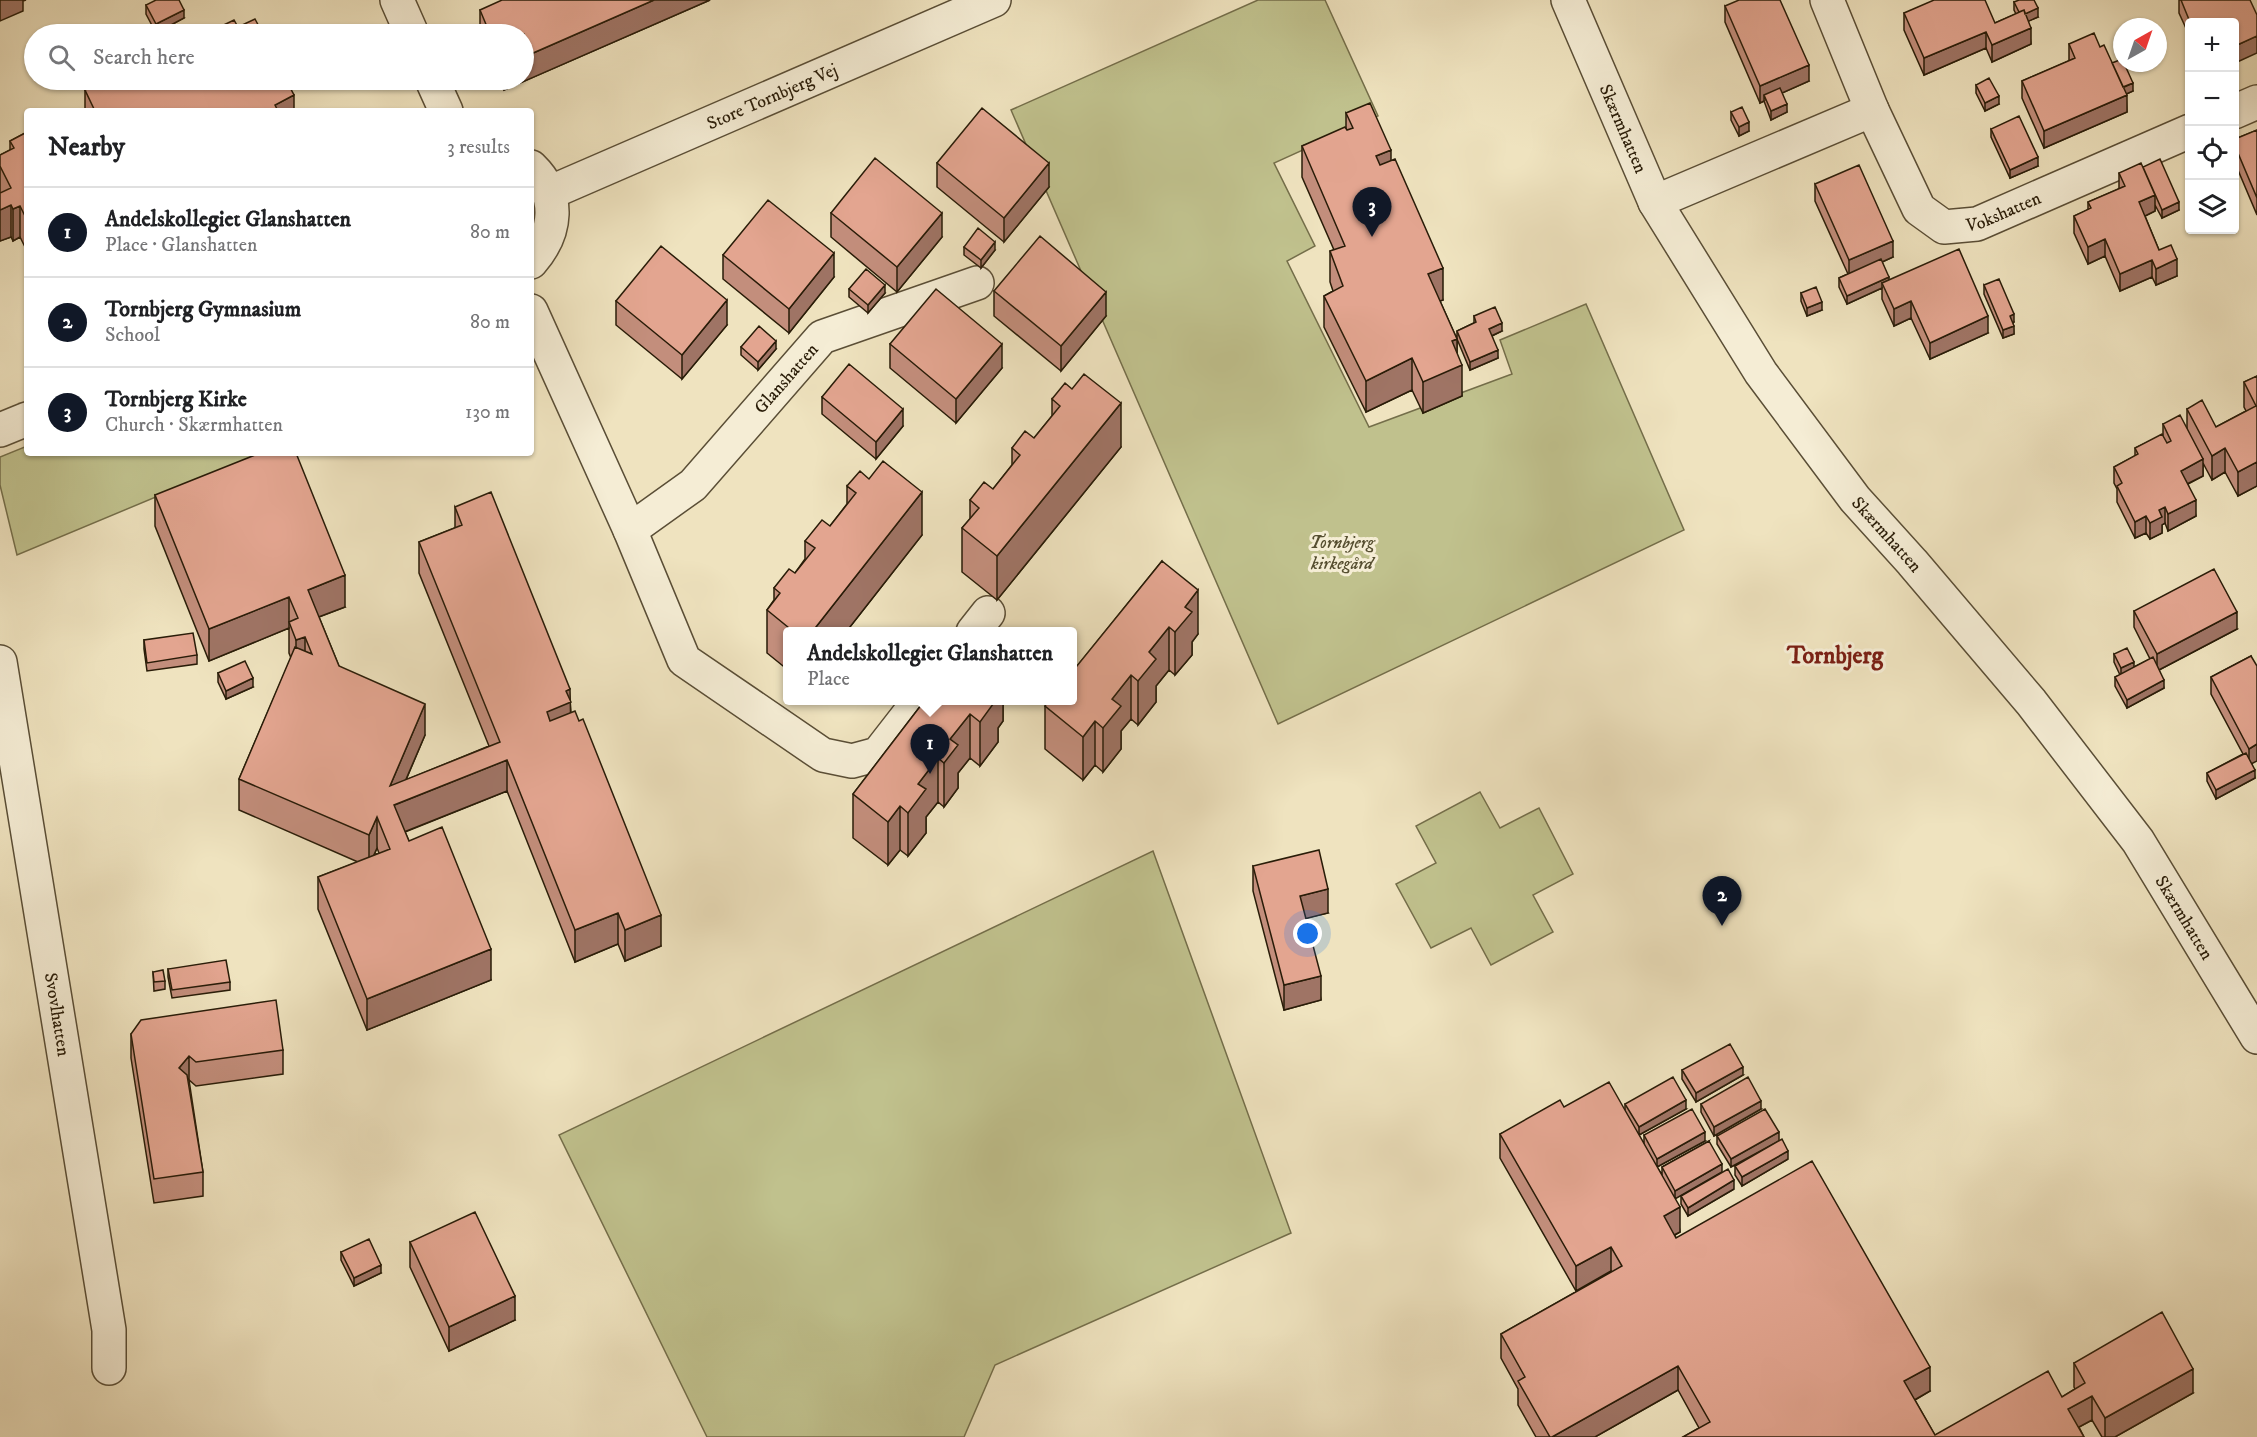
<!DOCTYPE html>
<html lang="en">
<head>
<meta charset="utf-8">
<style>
  body { margin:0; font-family:"IM FELL DW Pica",serif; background:#f2f2f2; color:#202124 }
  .controls { position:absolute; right:18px; top:18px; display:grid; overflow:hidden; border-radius:6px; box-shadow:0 2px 4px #0004 }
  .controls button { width:54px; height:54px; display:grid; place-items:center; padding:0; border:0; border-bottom:2px solid #e0e0e0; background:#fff; color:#202124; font:30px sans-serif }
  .compass { position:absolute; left:2113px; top:18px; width:54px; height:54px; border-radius:50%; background:#fff; box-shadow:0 2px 4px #0004; rotate:40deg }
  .you { position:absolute; left:1308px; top:934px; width:21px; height:21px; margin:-15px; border:4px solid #fff; border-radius:50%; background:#1a73e8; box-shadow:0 0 0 9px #1a73e833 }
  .badge { display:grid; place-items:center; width:39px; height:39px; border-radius:50%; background:#111827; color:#fff; font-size:20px; font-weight:700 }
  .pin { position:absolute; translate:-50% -50px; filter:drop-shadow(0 2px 3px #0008) }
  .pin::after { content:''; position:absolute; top:32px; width:21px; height:18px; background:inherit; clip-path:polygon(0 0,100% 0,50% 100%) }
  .popup { position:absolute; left:783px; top:627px; width:294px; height:78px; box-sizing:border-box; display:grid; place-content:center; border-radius:6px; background:#fff; filter:drop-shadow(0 2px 4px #0005); font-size:20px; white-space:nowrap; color:#757577 }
  .popup b { font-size:22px; color:#202124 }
  .popup::after { content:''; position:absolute; left:50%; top:100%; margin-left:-12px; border:12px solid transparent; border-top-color:#fff }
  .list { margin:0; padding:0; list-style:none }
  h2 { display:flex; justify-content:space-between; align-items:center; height:78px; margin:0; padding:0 24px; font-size:26px }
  h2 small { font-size:20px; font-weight:400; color:#757577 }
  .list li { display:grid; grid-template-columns:39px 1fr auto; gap:18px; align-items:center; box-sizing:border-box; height:90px; padding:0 24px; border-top:2px solid #e0e0e0 }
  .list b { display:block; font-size:22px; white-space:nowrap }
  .list p { margin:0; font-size:20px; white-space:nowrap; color:#757577 }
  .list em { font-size:20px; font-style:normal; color:#757577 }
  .icon { flex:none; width:33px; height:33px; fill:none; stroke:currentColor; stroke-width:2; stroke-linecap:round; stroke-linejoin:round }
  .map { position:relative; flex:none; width:2257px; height:1437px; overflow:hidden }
  .search { position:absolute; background:#fff; box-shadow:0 2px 4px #0004; left:24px; top:24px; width:510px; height:66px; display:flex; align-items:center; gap:15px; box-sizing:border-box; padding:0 21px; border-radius:33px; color:#757577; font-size:22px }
  .panel { position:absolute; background:#fff; box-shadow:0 2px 4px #0004; left:24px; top:108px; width:510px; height:348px; border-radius:6px }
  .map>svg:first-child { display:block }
  .green { fill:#c0c18d; stroke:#746e4a; stroke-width:1.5 }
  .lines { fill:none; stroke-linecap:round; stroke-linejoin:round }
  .minor-casing { stroke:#5a4e36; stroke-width:36 }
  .tertiary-casing { stroke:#5a4e36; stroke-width:36 }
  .minor { stroke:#f5edd5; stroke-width:33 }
  .tertiary { stroke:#f5edd5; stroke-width:33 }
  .wall { fill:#c38e7c; stroke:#291c08; stroke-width:1.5; fill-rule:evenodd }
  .shaded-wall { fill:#9f7465; stroke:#291c08; stroke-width:1.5 }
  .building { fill:#e3a590; stroke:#291c08; stroke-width:1.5 }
  .labels { text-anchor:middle; stroke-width:6; stroke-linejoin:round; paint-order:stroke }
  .street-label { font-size:18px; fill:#291c08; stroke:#f5edd5 }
  .park-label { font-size:18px; font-style:italic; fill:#564e30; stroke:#f5edd5 }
  .district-label { font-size:24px; font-weight:bold; fill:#7a1f14; stroke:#f5edd5 }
</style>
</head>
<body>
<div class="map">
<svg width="2257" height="1437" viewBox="0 0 2257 1437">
  <rect width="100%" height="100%" fill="#efe3bf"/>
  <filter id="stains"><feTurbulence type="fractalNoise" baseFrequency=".00333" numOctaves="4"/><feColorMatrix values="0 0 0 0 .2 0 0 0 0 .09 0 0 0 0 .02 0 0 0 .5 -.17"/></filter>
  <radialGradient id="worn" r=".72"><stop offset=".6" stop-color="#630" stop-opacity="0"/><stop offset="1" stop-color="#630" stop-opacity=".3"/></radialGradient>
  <path class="green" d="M1258,0H1325L1378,116L1274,163L1315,246L1287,261L1369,427L1512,374L1500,340L1586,304L1684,530L1278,724L1011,110Z
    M27,446V453H261L17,555L0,485V457Z
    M1480,792L1500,828L1539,808L1573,874L1533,895L1553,932L1491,965L1471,928L1431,948L1396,884L1436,863L1416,826Z
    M1153,851L1291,1233L995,1365L964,1437H707L559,1135Z"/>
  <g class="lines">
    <defs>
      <g id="minor">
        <path d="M397,0L412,34"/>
        <path id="s1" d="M1827,0L1872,110L1919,209L1944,227L1977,224L2190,131"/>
        <path d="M432,80L446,111"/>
        <path d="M2234,112L2257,102"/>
        <path d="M1655,202L1872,110"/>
        <path d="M531,311L630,530L684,660L823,755L852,761L878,754L920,700"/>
        <path id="s2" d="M630,530L693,485L822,337L977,283"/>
        <path d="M973,632L988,613"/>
        <path id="s3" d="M0,662L109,1330V1368"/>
      </g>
      <g id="tertiary">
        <path id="s4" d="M1568,0L1655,202L1761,373L1855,499L1912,562L2031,702L2138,841L2257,1037"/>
        <path d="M531,167C561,196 557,232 531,262"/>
        <path id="s5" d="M549,193L994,0"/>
        <path d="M0,430L27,419"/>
      </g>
    </defs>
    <use href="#minor" class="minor-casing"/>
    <use href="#tertiary" class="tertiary-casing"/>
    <use href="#minor" class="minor"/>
    <use href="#tertiary" class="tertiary"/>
  </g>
  <path class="wall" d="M710,0L504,90L499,80H524V34H480V10Z
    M2179,0H2250L2235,22H2190V37L2179,13Z
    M2014,2L2038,17L2028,21L2031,44L1992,62L1986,48L1924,75L1904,30V13L1995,23L2016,14L2014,10Z
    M146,5L184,18L156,33L146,14Z
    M1725,6L1809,81L1782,93L1787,112L1771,120L1764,101L1760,103L1725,22Z
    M2069,44L2100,47L2133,91L2126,94L2127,112L2044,148L2022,98V81L2069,61Z
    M180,80H286L294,111H85V90L180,87Z
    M1976,85L1999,104L1985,111L1976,93Z
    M1731,112L1749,131L1739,136L1731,120Z
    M1346,113L1391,161L1443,300L1440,301L1457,339V331L1474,323V316L1502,331L1492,336L1498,358L1470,370L1457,339V352L1462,396L1423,413L1412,390L1366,412L1324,327V296L1333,291L1330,282V251L1334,250L1302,177V146L1346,130Z
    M1991,129L2038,166L2010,178L1991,137Z
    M2257,130V215L2235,163V139Z
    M27,132V251L20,237L13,241L11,237L0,241V155L10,150V141Z
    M937,163L1049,187L1004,242L937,187Z
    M2143,167L2179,210L2162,218L2155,205V211L2145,216L2159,250L2177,276L2156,285L2152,277L2120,291L2105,256L2088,264L2074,233V216L2088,210V202L2119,189V173Z
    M1815,184L1893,257L1882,262L1889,280L1988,333L1930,359L1911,318L1894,326L1882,299V288L1847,304L1839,287V278L1848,274L1815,201Z
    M831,213L942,237L897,292L831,237Z
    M964,247L995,250L981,268L964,255Z
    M723,255L834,277L789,333L723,279Z
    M1984,285L2014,322L2013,323L2014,334L2003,338L1984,294Z
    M849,289L885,293L868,313L849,297Z
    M994,291L1106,316L1061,371L994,316Z
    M1801,293L1822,310L1807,316L1801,301Z
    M616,301L727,325L682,379L616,325Z
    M890,344L1002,368L956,423L890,368Z
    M741,347L776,349L758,370L741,355Z
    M2257,376V486L2238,496L2225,472L2212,480L2203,463V476L2188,484L2196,516L2168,531L2165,523L2162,525V533L2150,539L2146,533L2135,538L2117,502V489L2114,483V467L2135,456V448L2163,435V424L2187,428V409L2216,427L2246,411L2244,407V382Z
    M822,397L903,426L876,459L822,414Z
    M1052,399L1121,447L997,600L962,572V528L970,519V500L993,489L1012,465V448L1034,438L1052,416Z
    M847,486L922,535L846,632H788V670L767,653V610L774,600V588L795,573L805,559V541L830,526L847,504Z
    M155,495L345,607L319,617L339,666L425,735L406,780L489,746L419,573V542L455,528V507L570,700L571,713L661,946L625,961L618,944L575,962L507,791L405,832L409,841L491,980L367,1030L318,909V877L358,862L239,810V779L291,658L289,653V628L209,661L155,526ZM377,848L379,853L374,855Z
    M1162,561L1198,634L1192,642V655L1175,675L1169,670L1156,686V702L1138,725L1131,719L1121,731V749L1103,772L1095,765L1083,780L1045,749V706Z
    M2134,611L2237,629L2159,670L2164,688L2127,708L2115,686V677L2120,675L2114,662V654L2134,667L2150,659L2134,627Z
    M144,640L197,655V664L147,671L144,649Z
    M2251,656L2252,764L2255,778L2216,799L2207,781V773L2243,754L2211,694V677Z
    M218,673L253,687L226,699L218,682Z
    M925,700H1003V721L998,728V742L980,766L970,758L958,773V788L944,807L938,802L926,817V833L908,856L900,850L888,865L853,838V794Z
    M1253,866L1328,913L1306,918L1321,1000L1284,1010L1253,891Z
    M168,969L230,982V990L172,998L168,977Z
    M153,972L165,981V989L154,991Z
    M131,1034L283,1050V1074L196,1086L189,1080L203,1172V1196L154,1203L131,1058Z
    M1682,1070L1743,1075L1696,1102L1682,1079Z
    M1625,1104L1686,1109L1639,1135L1644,1144V1135L1705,1141L1657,1167L1662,1175V1167L1709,1141L1675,1199L1680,1232L1675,1235L1676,1238L1930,1391L1915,1400L1935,1435L2062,1397L2075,1389L2074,1387V1363L2193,1393L2115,1437H2102L2092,1420L2079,1427L2084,1437H1683L1699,1428L1678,1390L1595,1437H1536L1518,1405V1389L1501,1358V1334L1611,1272V1271L1576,1291L1500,1158V1134L1564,1107L1625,1111Z
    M1701,1104L1761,1109L1714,1136L1701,1112Z
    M1717,1136L1779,1141L1731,1167L1717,1144Z
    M1788,1159L1742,1186L1735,1175V1166Z
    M1734,1189L1688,1216L1681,1204V1196Z
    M410,1242L515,1320L449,1351L410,1267Z
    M341,1252L381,1273L354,1286L341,1260Z"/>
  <path class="shaded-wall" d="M0,0H26L23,1V11L0,21Z
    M654,0H710L504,90V80H524V57Z
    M2038,8V17L2020,25V16Z
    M184,10V18L156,33V24Z
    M2031,28V44L1992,62V45Z
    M1986,32V48L1924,75V58Z
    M2257,36V53L2235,63V46Z
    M1809,65V81L1766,100L1764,95V101L1760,103V86Z
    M2133,83V91L2122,96V88Z
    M294,95V111H275V105Z
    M2127,95V112L2044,148V131Z
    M1999,96V104L1985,111V103Z
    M1787,104V112L1771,120V111Z
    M1749,122V131L1739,136V127Z
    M1391,150V182L1376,188V156Z
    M2038,157V166L2010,178V170Z
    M1049,163V187L1004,242V218Z
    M2155,195V211L2139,219V202Z
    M2179,202V210L2162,218V210Z
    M11,205V237L0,241V210Z
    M20,206V237L13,241V209Z
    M942,213V237L897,292V267Z
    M2105,239V256L2088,264V247Z
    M1893,241V257L1849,277V260Z
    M995,242V250L981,268V260Z
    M834,253V277L789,333V309Z
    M2177,259V276L2156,285V269Z
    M2152,260V277L2120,291V274Z
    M1443,268V300L1428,305V274Z
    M1889,277V285L1882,283V288L1847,304V296Z
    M885,285V293L868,313V305Z
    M1106,292V316L1061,371V346Z
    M727,300V325L682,379V355Z
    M1911,301V318L1894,326V309Z
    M1822,302V310L1807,316V308Z
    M2014,314V322L2010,324V316Z
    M1988,316V333L1930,359V343Z
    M1502,323V331L1489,337V329Z
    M2014,326V334L2003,338V330Z
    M1457,339V367L1462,365V396L1423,413V382L1452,341Z
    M776,341V349L758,370V362Z
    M1002,344V368L956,423V399Z
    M1498,350V358L1470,370V362Z
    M1412,358V390L1366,412V381Z
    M1121,403V447L997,600V556Z
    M903,409V426L876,459V442Z
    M2225,448V472L2212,480V456Z
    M2203,459V476L2181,487V471Z
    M2257,462V486L2238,496V472Z
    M922,492V535L846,632H812Z
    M2196,500V516L2168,531V514Z
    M2165,507V523L2162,525V533L2150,539V523L2159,510Z
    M2146,516V533L2135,538V522Z
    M345,575V607L308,621V590Z
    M1198,590V634L1192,642V655L1175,675V632L1185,607Z
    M289,597V628L209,661V629Z
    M2237,612V629L2157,671V654Z
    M1169,627V670L1156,686V702L1138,725V681L1149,652Z
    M305,637V668L296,671V640Z
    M2134,662V670L2121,676V668Z
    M1131,675V719L1121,731V749L1103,772V728L1112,699Z
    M253,678V687L226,699V691Z
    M2164,680V688L2127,708V700Z
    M570,689L571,734L547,743V712L566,691Z
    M991,700H1003V721L998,728V742L980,766V722Z
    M425,704V735L395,805L507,760V791L394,836L390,786Z
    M970,714V758L958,773V788L944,807V763L950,739Z
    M1095,721V765L1083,780V737Z
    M2257,744V761L2249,765V749Z
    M938,758V802L926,817V833L908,856V813L918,784Z
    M2255,770V778L2216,799V790Z
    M900,806V850L888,865V822Z
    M377,817V848L369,866V835Z
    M1328,889V913L1300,920V896Z
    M618,913V944L575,962V930Z
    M661,915V946L625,961V930Z
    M491,949V980L367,1030V999Z
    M1321,976V1000L1284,1010V985Z
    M189,1056V1080L179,1068Z
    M1743,1067V1075L1696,1102V1093Z
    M1686,1100V1109L1639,1135V1127Z
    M1761,1101V1109L1714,1136V1127Z
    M1705,1132V1141L1657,1167V1159Z
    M1779,1132V1141L1731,1167V1159Z
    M1788,1151V1159L1742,1186V1177Z
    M1722,1164V1172L1675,1199V1191Z
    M1734,1180V1189L1688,1216V1208Z
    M1680,1207V1232L1664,1240V1216Z
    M1611,1247V1271L1576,1291V1266Z
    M381,1265V1273L354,1286V1278Z
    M515,1296V1320L449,1351V1327Z
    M1678,1366V1390L1595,1437H1552Z
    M1930,1367V1391L1904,1406V1381Z
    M2193,1369V1393L2115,1437H2105V1418Z
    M2092,1396V1420L2068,1433V1409Z"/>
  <path class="building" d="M156,0H179L184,10L156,24L146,5Z
    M502,0H654L524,57V34H490L480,10Z
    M1739,0H1780L1809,65L1760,86L1725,6Z
    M1934,0H1985L1995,23L2024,10L2031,28L1992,45L1986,32L1924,58L1904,13Z
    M2019,0H2034L2038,8L2025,14L2024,10L2019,12L2014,2Z
    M2181,0H2250L2257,15V36L2235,46V22H2190Z
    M255,19L263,34H205L234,20L238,27Z
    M2094,33L2100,47L2104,45L2127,95L2044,131L2022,81L2075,58L2069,44Z
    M2122,59V63H2124L2133,83L2123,87L2112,63Z
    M1989,78L1999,96L1985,103L1976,85Z
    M106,80H177L180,87L193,81V80H286L294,95L275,105L278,111H95L85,90Z
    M1780,88L1787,104L1771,111L1764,95Z
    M1370,103L1391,150L1376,156L1380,165L1395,159L1443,268L1428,274L1457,339L1452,341L1462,365L1423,382L1412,358L1366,381L1324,296L1343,286L1330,251L1345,246L1302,146L1345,127L1347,130L1353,128L1346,113Z
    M1742,107L1749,122L1739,127L1731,112Z
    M982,108L1049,163L1004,218L937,163Z
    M2019,116L2038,157L2010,170L1991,129Z
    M2257,130V198L2235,146V139Z
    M27,132V220L20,206L13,209L11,205L0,210V193L11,188L0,166V155L14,148L10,141Z
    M875,158L942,213L897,267L831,213Z
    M2160,159L2179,202L2162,210L2143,167Z
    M2141,163L2155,195L2139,202L2159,250L2171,245L2177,259L2156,269L2152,260L2120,274L2105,239L2088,247L2074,216L2091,208L2088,202L2125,186L2119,173Z
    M1859,165L1893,241L1849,260L1815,184Z
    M768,200L834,253L789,309L723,255Z
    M978,228L995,242L981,260L964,247Z
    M1040,236L1106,292L1061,346L994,291Z
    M661,246L727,300L682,355L616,301Z
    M1959,249L1988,316L1930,343L1911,301L1894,309L1882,283Z
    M1881,259L1889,277L1847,296L1839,278Z
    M866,269L885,285L868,305L849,289Z
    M1999,279L2014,314L2010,316L2014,326L2003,330L1984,285Z
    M1816,287L1822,302L1807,308L1801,293Z
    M936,289L1002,344L956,399L890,344Z
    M1495,307L1502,323L1489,329L1498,350L1470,362L1457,331L1476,322L1474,316Z
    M759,326L776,341L758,362L741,347Z
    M849,364L903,409L876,442L822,397Z
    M1084,374L1121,403L997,556L962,528L979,508L970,500L984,482L993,489L1020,455L1012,448L1025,431L1034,438L1060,406L1052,399L1065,383L1072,389Z
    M2257,376V462L2238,472L2225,448L2212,456L2187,409L2202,400L2216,427L2256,406L2244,382Z
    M2180,415L2203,459L2181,471L2196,500L2168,514L2165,507L2159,510L2162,517L2150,523L2146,516L2135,522L2117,486L2122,483L2114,467L2138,454L2135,448L2162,434L2167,443L2171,441L2163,424Z
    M260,453H296L345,575L308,590L339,666L425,704L390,786L500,742L419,542L462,525L455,507L491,492L570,689L566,691L571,702L547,712L550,721L575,711L579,721L583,719L661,915L625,930L618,913L575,930L507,760L394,805L409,841L442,827L491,949L367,999L318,877L390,849L377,817L369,835L239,779L295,647L312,654L305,637L296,640L289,622L298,618L289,597L209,629L155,495Z
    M883,461L922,492L812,632H794L767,610L780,593L774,588L789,569L795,573L815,548L805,541L822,520L830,526L856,493L847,486L860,471L869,479Z
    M1162,561L1198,590L1185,607L1192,612L1175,632L1169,627L1149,652L1156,659L1138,681L1131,675L1112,699L1121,706L1103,728L1095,721L1083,737L1045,706L1049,700H1072V672Z
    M2214,569L2237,612L2157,654L2134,611Z
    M193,633L197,655L147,663L144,640Z
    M2127,648L2134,662L2121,668L2114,654Z
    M2251,656L2257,666V744L2249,749L2211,677Z
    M2153,657L2164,680L2127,700L2115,677Z
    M245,661L253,678L226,691L218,673Z
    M925,700H996L980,722L970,714L950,739L958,745L944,763L938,758L918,784L926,789L908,813L900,806L888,822L853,794Z
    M2246,753L2255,770L2216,790L2207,773Z
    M1319,850L1328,889L1300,896L1321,976L1284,985L1253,866Z
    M226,960L230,982L172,990L168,969Z
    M163,970L165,981L154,982L153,972Z
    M276,1000L283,1050L196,1062L189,1056L179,1068L187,1075L203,1172L154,1179L131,1034L141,1020Z
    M1730,1044L1743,1067L1696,1093L1682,1070Z
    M1673,1077L1686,1100L1639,1127L1625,1104Z
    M1748,1077L1761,1101L1714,1127L1701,1104Z
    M1609,1082L1680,1207L1664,1216L1676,1238L1812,1161L1930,1367L1904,1381L1935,1435L2048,1371L2062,1397L2085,1383L2074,1363L2162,1312L2193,1369L2105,1418L2092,1396L2068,1409L2084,1437H1683L1710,1422L1678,1366L1552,1437H1550L1518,1381L1525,1377L1501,1334L1622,1266L1611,1247L1576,1266L1500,1134L1560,1100L1564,1107Z
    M1692,1109L1705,1132L1657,1159L1644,1135Z
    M1765,1109L1779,1132L1731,1159L1717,1136Z
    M1782,1139L1788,1151L1742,1177L1735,1166Z
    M1709,1141L1722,1164L1675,1191L1662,1167Z
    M1728,1169L1734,1180L1688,1208L1681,1196Z
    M475,1212L515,1296L449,1327L410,1242Z
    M369,1239L381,1265L354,1278L341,1252Z"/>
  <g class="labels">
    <g class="street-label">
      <text dy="6" stroke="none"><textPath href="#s5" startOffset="243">Store Tornbjerg Vej</textPath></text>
      <text dy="6" stroke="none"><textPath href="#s4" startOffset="140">Skærmhatten</textPath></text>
      <text dy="6" stroke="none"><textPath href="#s1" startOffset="321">Vokshatten</textPath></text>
      <text dy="6" stroke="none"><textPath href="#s2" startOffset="219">Glanshatten</textPath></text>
      <text dy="6" stroke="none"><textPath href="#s4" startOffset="626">Skærmhatten</textPath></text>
      <text dy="6" stroke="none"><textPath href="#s4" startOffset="1112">Skærmhatten</textPath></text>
      <text dy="6" stroke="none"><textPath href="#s3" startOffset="357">Svovlhatten</textPath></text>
    </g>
    <g class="park-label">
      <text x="1342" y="548">Tornbjerg<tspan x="1342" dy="21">kirkegård</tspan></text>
    </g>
    <g class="district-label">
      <text x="1835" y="663">Tornbjerg</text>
    </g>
  </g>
  <rect width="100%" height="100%" filter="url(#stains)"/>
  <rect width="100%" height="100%" fill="url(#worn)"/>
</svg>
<div class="controls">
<button>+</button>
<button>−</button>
<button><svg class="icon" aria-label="locate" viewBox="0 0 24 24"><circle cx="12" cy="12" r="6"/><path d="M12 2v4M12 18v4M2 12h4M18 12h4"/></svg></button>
<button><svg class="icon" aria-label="layers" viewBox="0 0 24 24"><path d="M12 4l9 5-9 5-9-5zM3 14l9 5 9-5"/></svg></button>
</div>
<svg class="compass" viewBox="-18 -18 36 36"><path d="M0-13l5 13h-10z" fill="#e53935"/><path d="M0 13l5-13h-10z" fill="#757577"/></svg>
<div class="you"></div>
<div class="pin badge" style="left:930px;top:774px">1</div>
<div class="popup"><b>Andelskollegiet Glanshatten</b>Place</div>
<div class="pin badge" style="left:1722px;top:926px">2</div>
<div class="pin badge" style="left:1372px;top:237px">3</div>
<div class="search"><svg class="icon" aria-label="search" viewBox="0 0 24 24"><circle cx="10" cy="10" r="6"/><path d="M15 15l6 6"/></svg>Search here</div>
<section class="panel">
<h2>Nearby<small>3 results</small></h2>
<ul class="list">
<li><span class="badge">1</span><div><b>Andelskollegiet Glanshatten</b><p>Place · Glanshatten</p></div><em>80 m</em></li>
<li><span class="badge">2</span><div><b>Tornbjerg Gymnasium</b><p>School</p></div><em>80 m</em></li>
<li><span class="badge">3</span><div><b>Tornbjerg Kirke</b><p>Church · Skærmhatten</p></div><em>130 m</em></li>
</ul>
</section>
</div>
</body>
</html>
